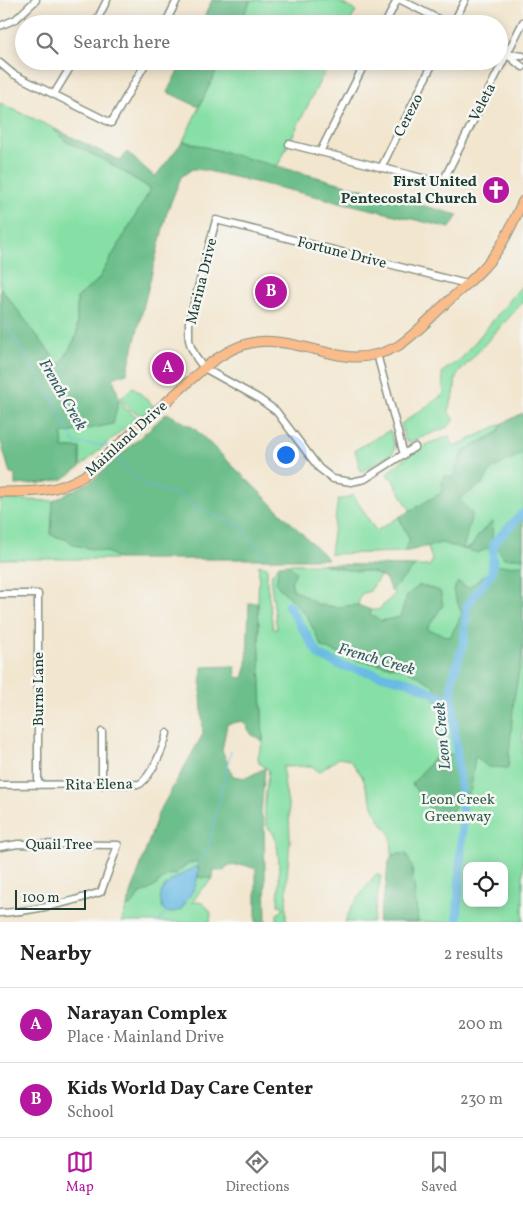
<!DOCTYPE html>
<html lang="en">
<head>
<meta charset="utf-8">
<style>
  body { margin:0; font-family:Vollkorn,serif; background:#f2f2f2; color:#222 }
  .controls { position:absolute; right:15px; bottom:15px; display:grid; overflow:hidden; border-radius:10px; box-shadow:0 2px 12px #0003 }
  .controls button { width:45px; height:45px; display:grid; place-items:center; padding:0; border:0; border-bottom:1px solid #e0e0e0; background:#fff; color:#222; font:25px sans-serif }
  .scale { position:absolute; left:15px; bottom:12px; width:71px; box-sizing:border-box; padding-left:5px; border:2px solid #1f3d34; border-top:0; font-size:14px; line-height:18px; white-space:nowrap; color:#1f3d34; -webkit-text-stroke:4px #f6f6f2; paint-order:stroke }
  .you { position:absolute; left:285px; top:454px; width:18px; height:18px; margin:-12px; border:4px solid #fff; border-radius:50%; background:#1a73e8; box-shadow:0 0 0 8px #1a73e833 }
  .badge { display:grid; place-items:center; width:32px; height:32px; border-radius:50%; background:#b5179e; color:#fff; font-size:16px; font-weight:700 }
  .pin { position:absolute; translate:-50% -50%; border:2px solid #fff; box-shadow:0 1px 5px #0006 }
  .list { margin:0; padding:0; list-style:none }
  h2 { display:flex; justify-content:space-between; align-items:center; height:65px; margin:0; padding:0 20px; font-size:21px }
  h2 small { font-size:16px; font-weight:400; color:#767676 }
  .list li { display:grid; grid-template-columns:32px 1fr auto; gap:15px; align-items:center; box-sizing:border-box; height:75px; padding:0 20px; border-top:1px solid #e0e0e0 }
  .list b { display:block; font-size:19px; white-space:nowrap }
  .list p { margin:0; font-size:16px; white-space:nowrap; color:#767676 }
  .list em { font-size:16px; font-style:normal; color:#767676 }
  .icon { flex:none; width:28px; height:28px; fill:none; stroke:currentColor; stroke-width:2; stroke-linecap:round; stroke-linejoin:round }
  .map { position:relative; flex:none; width:523px; height:922px; overflow:hidden }
  .search { position:absolute; background:#fff; box-shadow:0 2px 12px #0003; left:15px; right:15px; top:15px; height:55px; display:flex; align-items:center; gap:12px; box-sizing:border-box; padding:0 18px; border-radius:28px; color:#767676; font-size:19px }
  .sheet { height:215px; background:#fff }
  nav { display:flex; justify-content:space-around; align-items:center; box-sizing:border-box; height:70px; border-top:1px solid #e0e0e0; background:#fff; font-size:14px; color:#767676 }
  nav a { display:grid; justify-items:center; gap:2px }
  nav .on { color:#b5179e }
  .map>svg:first-child { display:block }
  .green { fill:#86e0a5; stroke:#528e6c; fill-rule:evenodd }
  .forest { fill:#6cbe8a; stroke:#467e5f }
  .water { fill:#69bae4; stroke:#447c8c }
  .lines { fill:none; stroke-linecap:round; stroke-linejoin:round }
  .stream { stroke:#69bae4; stroke-width:1 }
  .river { stroke:#69bae4; stroke-width:9 }
  .minor-casing { stroke:#889282; stroke-width:9 }
  .major-casing { stroke:#889282; stroke-width:11 }
  .minor { stroke:#fff; stroke-width:6 }
  .major { stroke:#f9bc8a; stroke-width:9 }
  .labels { text-anchor:middle; stroke-width:5; stroke-linejoin:round; paint-order:stroke }
  .street-label { font-size:15px; fill:#1f3d34; stroke:#f6f6f2 }
  .poi-label { font-size:15px; font-weight:bold; fill:#1f3d34; stroke:#f6f6f2; text-anchor:end }
  .park-label { font-size:15px; fill:#345e4b; stroke:#f6f6f2 }
  .water-label { font-size:16px; font-style:italic; fill:#325c60; stroke:#f6f6f2 }
</style>
</head>
<body>
<div class="map">
<svg width="523" height="922" viewBox="0 0 523 922">
  <rect width="100%" height="100%" fill="#f6f6f2"/>
  <filter id="ink" filterUnits="userSpaceOnUse"><feTurbulence type="fractalNoise" baseFrequency=".02" numOctaves="2"/><feDisplacementMap in="SourceGraphic" scale="10" xChannelSelector="R" yChannelSelector="G"/><feConvolveMatrix kernelMatrix="1 2 1 2 8 2 1 2 1" color-interpolation-filters="sRGB"/></filter>
  <filter id="wash" filterUnits="userSpaceOnUse"><feTurbulence type="fractalNoise" baseFrequency=".0096" numOctaves="4" result="noise"/><feDisplacementMap in="SourceGraphic" scale="20" xChannelSelector="R" yChannelSelector="G"/><feGaussianBlur stdDeviation="1.12" result="paint"/><feColorMatrix in="noise" values="0 0 0 0 0 0 0 0 0 0 0 0 0 0 0 0 0 1.4 0 .05"/><feComposite in="paint" operator="in"/></filter>
  <g filter="url(#wash)">
    <rect width="100%" height="100%" fill="#f2e6cf"/>
    <path class="green" d="M251,0H335L356,11L349,24H239Z
      M221,61H330L277,167L183,141Z
      M0,103L51,127L64,140L106,161L151,189L98,280L77,298V335L60,366L0,287Z
      M523,284V302L456,376L454,395L449,408V413L455,419L448,427L410,442L405,440L401,424L444,394L442,372L462,358Z
      M133,387L154,406L143,416C134,412 125,407 121,397Z
      M119,398L125,408L137,417L80,467V448H62V433L113,424Z
      M503,423L497,433L464,451L452,478L441,492L523,439V922H400L399,854L392,855L391,835L377,816L362,776L350,760L339,758L319,772L312,766L283,767L284,782L289,810L290,841L287,876L286,922H277V914L283,910V906L278,905C279,888 281,851 274,835C272,831 268,829 267,825C262,811 267,784 269,770L259,763L258,756L263,741L258,603L259,565L267,567V583L273,629H277L271,584L272,574L279,565L276,584L307,616L322,647L360,661L404,668L408,595L400,617L380,621L370,614L371,610H378L396,593L391,591L415,566H430L432,559L414,509L410,510L391,477L389,478L387,473L415,450L417,451L427,444L449,436L454,447ZM467,866H504V903H467Z
      M390,430L395,447L393,453L361,472L355,450Z
      M353,495L376,531L399,517L410,541L404,552L330,554L338,499H344Z
      M0,499L53,501L51,535L69,540L74,545L107,552L119,559H0Z
      M288,564H322L348,570L373,572L380,576L370,591L361,594L358,605L336,607L319,605L293,589Z
      M197,861L199,877L213,879L200,891L192,903C202,900 206,905 211,913L210,922H121L127,906L132,905L138,896L154,887L167,875L175,874L186,865Z
      M376,874L381,876L373,922H345L352,906Z"/>
    <path class="forest" d="M212,0H251L239,24H201Z
      M183,61H221L199,107L167,92Z
      M51,127L121,161L127,152L155,177L183,141L458,215L450,228L204,170L192,169L181,177L167,212L127,373L113,378L119,398L113,424L62,434L63,448H80V467L63,479L42,483L15,485V474L10,473L0,439V287L60,366L77,335V298L98,280L151,189L106,161L64,140Z
      M167,413L194,428L328,559H119L107,552L74,545L68,540L51,535L53,501L93,480Z
      M523,413V453L492,469L483,483L459,499L472,514L463,549L471,547L480,533L493,521L492,541L496,543L523,515V558H504L496,546H492L478,553L441,543L404,552L410,540L399,517L441,493L443,475L452,478L464,451L497,433L503,423Z
      M288,564L296,572L291,582L293,589L319,605L336,607L358,605L371,610L370,614L381,621L400,617L407,595L420,585L440,591L443,605L427,629L450,637L462,614L453,591L458,582L468,588L497,566L523,565V650L514,699L508,768L488,767L475,756L471,790L452,811L437,819L412,784L433,759L454,754L450,710L435,701V686L404,668L360,661L322,647L307,616L276,584L279,565Z
      M322,564L415,566L391,591L385,578L373,572L348,570Z
      M249,603H258L263,741L252,735L243,721L227,724L222,750L233,776L246,778L265,768L261,812L264,824L266,922H256V869L244,865L227,866L224,871L214,870L213,879L198,877L199,869L196,861L186,865L175,874L167,875L154,887L138,896L132,905L127,906L158,814L203,734L201,693L202,667L235,666L236,677L243,678L247,665Z
      M406,853L412,867L418,922H378L386,885L388,865L392,855Z"/>
    <path class="water" d="M195,867L199,869L196,885L181,910L169,913L164,910C150,886 180,876 195,867Z"/>
    <g class="lines">
      <path class="stream" d="M0,318L9,329L56,406L74,443L107,446L109,448
        M113,453L125,466L146,486L177,494L207,512L242,527L259,548L265,558
        M196,867L208,849L222,787L231,751
        M158,922L167,911"/>
      <path class="river" d="M493,551L494,543L523,513
        M288,605L319,655L340,665L412,683L452,702
        M457,922L463,814L452,702V681L464,641L467,605L492,573L493,558"/>
    </g>
  </g>
  <g filter="url(#ink)">
    <g class="lines">
      <defs>
        <path id="minor" d="M401,0L448,24
          M95,24L107,0
          M165,24L177,0
          M385,24L397,0
          M453,24L465,0
          M0,26L16,19L36,0
          M499,50C509,54 514,62 523,67
          M507,54L523,56
          M0,63L13,74L111,123L147,61
          M54,94L74,61
          M289,144L442,183L523,22
          M320,152L366,61
          M381,168L434,61
          M377,354L404,455
          M415,447L365,479L351,482L333,479L319,468L276,411L258,398L204,368L197,359L191,347L189,340V322L216,220L467,284
          M0,594H38V785
          M102,732V785
          M0,785L140,784C152,775 164,747 167,733
          M0,847L18,844L118,845L101,892C68,903 35,911 0,913"/>
        <path id="major" d="M0,492C33,492 55,493 84,476L204,368C246,334 268,338 317,350C330,353 342,357 355,357C370,357 385,353 398,346C415,335 429,319 444,305C462,288 483,272 497,251C508,236 515,217 523,201"/>
      </defs>
      <use href="#minor" class="minor-casing"/>
      <use href="#major" class="major-casing"/>
      <use href="#minor" class="minor"/>
      <use href="#major" class="major"/>
    </g>
  </g>
  <defs>
    <symbol id="church-disc" viewBox="-11 -11 22 22"><circle r="9.5" fill="#b5179e" stroke="#f6f6f2"/><path d="M-1.2-6h2.4v3.5h3.3v2.4h-3.3V6h-2.4V-.1h-3.3v-2.4h3.3Z" fill="#fff"/></symbol>
  </defs>
  <g fill-rule="evenodd">
    <use href="#church-disc" x="480" y="174" width="32" height="32"/>
  </g>
  <g class="labels">
    <g class="street-label">
      <text transform="translate(482 102) rotate(-63)" y="5">Veleta</text>
      <text transform="translate(408 115) rotate(-63)" y="5">Cerezo</text>
      <text transform="translate(342 252) rotate(14)" y="5">Fortune Drive</text>
      <text transform="translate(201 281) rotate(-76)" y="5">Marina Drive</text>
      <text transform="translate(126 438) rotate(-42)" y="5">Mainland Drive</text>
      <text transform="translate(38 689) rotate(-90)" y="5">Burns Lane</text>
      <text transform="translate(99 784) rotate(-1)" y="5">Rita Elena</text>
      <text x="59" y="849">Quail Tree</text>
    </g>
    <g class="poi-label">
      <text x="477" y="186">First United<tspan x="477" dy="17">Pentecostal Church</tspan></text>
    </g>
    <g class="park-label">
      <text x="458" y="804">Leon Creek<tspan x="458" dy="17">Greenway</tspan></text>
    </g>
    <g class="water-label">
      <text transform="translate(64 394) rotate(60)" y="6">French Creek</text>
      <text transform="translate(377 658) rotate(16)" y="6">French Creek</text>
      <text transform="translate(441 736) rotate(-95)" y="6">Leon Creek</text>
    </g>
  </g>
</svg>
<div class="controls">
<button><svg class="icon" aria-label="locate" viewBox="0 0 24 24"><circle cx="12" cy="12" r="6"/><path d="M12 2v4M12 18v4M2 12h4M18 12h4"/></svg></button>
</div>
<div class="scale">100 m</div>
<div class="you"></div>
<div class="pin badge" style="left:168px;top:368px">A</div>
<div class="pin badge" style="left:271px;top:292px">B</div>
<div class="search"><svg class="icon" aria-label="search" viewBox="0 0 24 24"><circle cx="10" cy="10" r="6"/><path d="M15 15l6 6"/></svg>Search here</div>
</div>
<section class="sheet">
<h2>Nearby<small>2 results</small></h2>
<ul class="list">
<li><span class="badge">A</span><div><b>Narayan Complex</b><p>Place · Mainland Drive</p></div><em>200 m</em></li>
<li><span class="badge">B</span><div><b>Kids World Day Care Center</b><p>School</p></div><em>230 m</em></li>
</ul>
</section>
<nav>
<a class="on"><svg class="icon" aria-label="map" viewBox="0 0 24 24"><path d="M3 6l6-2 6 2 6-2v14l-6 2-6-2-6 2zM9 4v14M15 6v14"/></svg>Map</a>
<a><svg class="icon" aria-label="directions" viewBox="0 0 24 24"><path d="M12 3l9 9-9 9-9-9zM9 14v-3h6M13 9l2 2-2 2"/></svg>Directions</a>
<a><svg class="icon" aria-label="saved" viewBox="0 0 24 24"><path d="M7 4h10v16l-5-4-5 4z"/></svg>Saved</a>
</nav>
</body>
</html>
